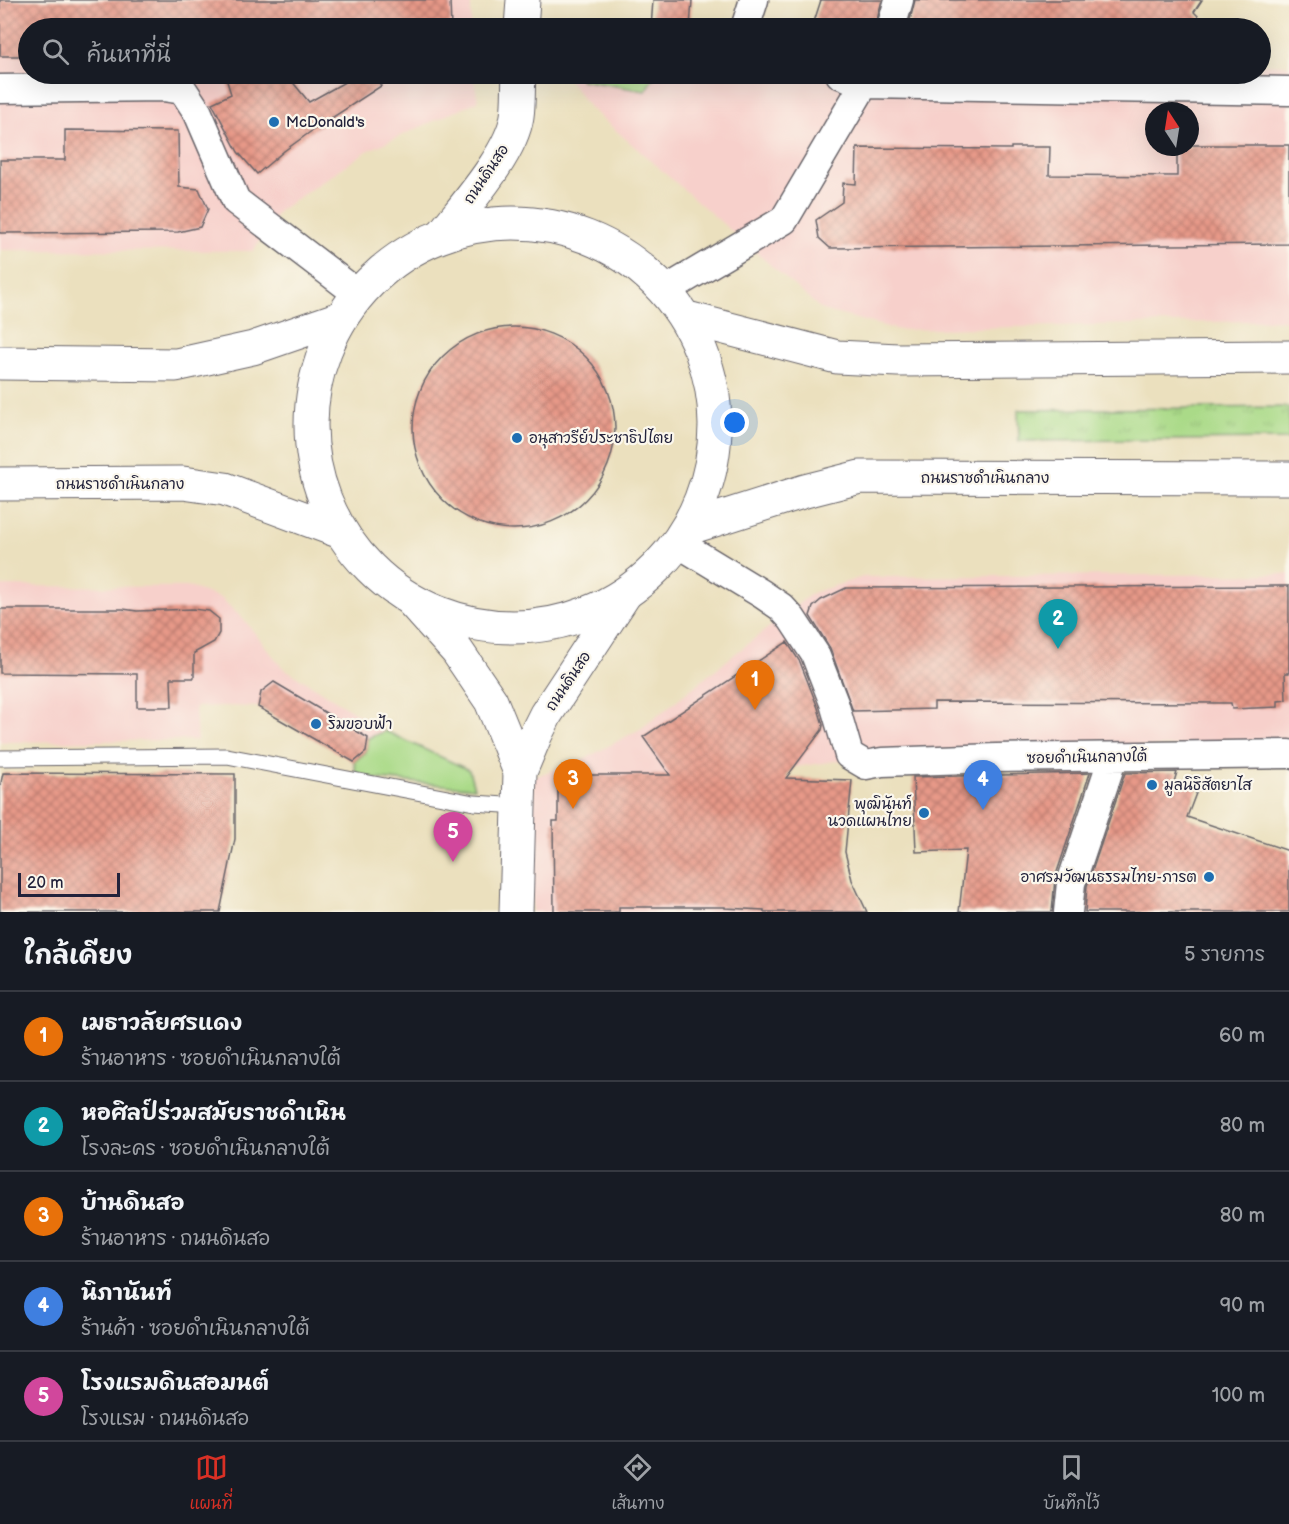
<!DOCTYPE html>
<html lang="th">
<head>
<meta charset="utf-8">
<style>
  body { margin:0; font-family:"Balsamiq Sans","Playpen Sans Thai",sans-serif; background:#242831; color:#f1f3f6 }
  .compass { position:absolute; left:1145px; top:102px; width:54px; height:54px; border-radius:50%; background:#171b24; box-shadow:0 6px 24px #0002; rotate:348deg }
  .scale { position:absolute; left:18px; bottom:15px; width:102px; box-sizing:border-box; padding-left:6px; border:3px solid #22223b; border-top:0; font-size:16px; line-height:21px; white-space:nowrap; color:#22223b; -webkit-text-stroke:4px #fbf7ec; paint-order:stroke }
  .you { position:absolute; left:735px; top:423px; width:21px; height:21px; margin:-15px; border:4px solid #fff; border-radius:50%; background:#1a73e8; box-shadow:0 0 0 9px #1a73e833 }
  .badge { display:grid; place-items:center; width:39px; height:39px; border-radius:50%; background:#d93025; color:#fff; font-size:20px; font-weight:700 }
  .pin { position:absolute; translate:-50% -50px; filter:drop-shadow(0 2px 3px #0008) }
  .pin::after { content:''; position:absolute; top:32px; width:21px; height:18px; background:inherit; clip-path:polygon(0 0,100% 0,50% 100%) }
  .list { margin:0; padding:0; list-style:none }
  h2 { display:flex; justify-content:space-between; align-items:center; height:78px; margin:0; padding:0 24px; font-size:26px }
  h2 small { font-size:20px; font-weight:400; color:#9ea1a6 }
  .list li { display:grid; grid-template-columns:39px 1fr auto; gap:18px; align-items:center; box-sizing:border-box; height:90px; padding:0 24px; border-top:2px solid #363941 }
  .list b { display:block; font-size:22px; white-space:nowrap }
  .list p { margin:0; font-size:20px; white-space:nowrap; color:#9ea1a6 }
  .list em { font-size:20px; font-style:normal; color:#9ea1a6 }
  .icon { flex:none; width:33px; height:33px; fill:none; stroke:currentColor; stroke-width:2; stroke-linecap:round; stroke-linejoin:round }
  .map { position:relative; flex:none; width:1289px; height:912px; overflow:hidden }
  .search { position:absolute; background:#171b24; box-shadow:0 6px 24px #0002; left:18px; right:18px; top:18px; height:66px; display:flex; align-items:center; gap:15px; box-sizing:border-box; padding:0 21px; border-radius:33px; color:#9ea1a6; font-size:22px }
  .sheet { height:528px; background:#171b24 }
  nav { display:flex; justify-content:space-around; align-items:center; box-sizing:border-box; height:84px; border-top:2px solid #363941; background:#171b24; font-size:16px; color:#9ea1a6 }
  nav a { display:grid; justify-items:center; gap:3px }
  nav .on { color:#d93025 }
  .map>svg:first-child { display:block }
  .built { fill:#f7d0cb; fill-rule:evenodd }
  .grass { fill:url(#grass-tufts); stroke:#667e62; stroke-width:1.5 }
  .garden { fill:#aada88; stroke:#667e62; stroke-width:1.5 }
  .building { fill:url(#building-cross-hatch) }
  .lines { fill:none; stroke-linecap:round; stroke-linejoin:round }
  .lane-casing { stroke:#686469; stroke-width:17 }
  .street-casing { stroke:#686469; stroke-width:31 }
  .secondary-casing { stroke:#686469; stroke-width:35 }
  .primary-casing { stroke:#686469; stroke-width:35 }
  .lane { stroke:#fff; stroke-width:15 }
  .street { stroke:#fff; stroke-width:28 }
  .secondary { stroke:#fff; stroke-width:33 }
  .primary { stroke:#fff; stroke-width:33 }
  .poi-dot { fill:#1f6fb2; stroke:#fbf7ec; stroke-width:2 }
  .labels { text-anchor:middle; stroke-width:4.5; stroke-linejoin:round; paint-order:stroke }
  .poi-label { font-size:15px; fill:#22223b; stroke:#fbf7ec; text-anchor:start }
  .street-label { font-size:15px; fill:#22223b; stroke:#fbf7ec }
</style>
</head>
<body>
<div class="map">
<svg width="1289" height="912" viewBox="0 0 1289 912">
  <defs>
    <pattern id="grass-tufts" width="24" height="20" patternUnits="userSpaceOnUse" patternTransform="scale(1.5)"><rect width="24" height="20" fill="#aada88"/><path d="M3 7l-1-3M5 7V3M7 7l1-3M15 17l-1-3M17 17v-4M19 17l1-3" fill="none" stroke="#92bb76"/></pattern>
    <pattern id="building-cross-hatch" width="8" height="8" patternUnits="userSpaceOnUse" patternTransform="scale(1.5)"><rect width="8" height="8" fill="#e79988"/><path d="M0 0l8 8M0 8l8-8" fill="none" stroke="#bb7c70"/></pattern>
  </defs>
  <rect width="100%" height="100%" fill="#fbf7ec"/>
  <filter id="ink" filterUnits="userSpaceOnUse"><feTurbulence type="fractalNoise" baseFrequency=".0167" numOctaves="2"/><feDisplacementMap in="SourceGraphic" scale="12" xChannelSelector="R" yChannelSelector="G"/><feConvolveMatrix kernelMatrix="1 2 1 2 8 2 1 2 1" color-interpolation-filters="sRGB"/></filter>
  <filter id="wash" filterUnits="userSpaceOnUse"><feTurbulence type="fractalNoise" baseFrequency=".008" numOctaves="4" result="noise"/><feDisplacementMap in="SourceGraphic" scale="24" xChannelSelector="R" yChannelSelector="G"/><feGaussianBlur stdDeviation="1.35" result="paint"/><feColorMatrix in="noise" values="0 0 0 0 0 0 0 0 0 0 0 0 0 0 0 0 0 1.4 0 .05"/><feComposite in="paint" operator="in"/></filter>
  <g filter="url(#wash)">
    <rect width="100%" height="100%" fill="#ebe0be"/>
    <path class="built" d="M0,0H471V28H28V74H473L478,101L367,151L279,211L253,251L0,250Z
      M1261,64L1289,65V320L899,330L822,310L589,107L564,74H1260ZM1154,111H1190V147H1154Z
      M1289,574V742L863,757L768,771V912H532L534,777L590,756L642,728L812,593L863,577Z
      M0,586L189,587L221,598L245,621L282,667L385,731L368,738L366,752L354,762L258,707L224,706L195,707L197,740L0,742Z"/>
    <path class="grass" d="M1289,407V439L1019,441L1018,410Z"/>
    <path class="garden" d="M577,74H656L645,91L581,80Z
      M385,731L469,770L474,788L357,777L354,762L366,752L368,738Z"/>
    <g id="blocks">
      <path class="building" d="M0,0H450L451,28H28V56H0Z
        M653,0H692L690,28H651Z
        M821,0H882L875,28H812Z
        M915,0H1202L1194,12L1210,28H908Z
        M244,74H286L309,102L359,74H374L381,86L313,130L284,151L257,174L238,152L212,103L231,94L226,78Z
        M65,130L178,131L179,187L199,189L208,209L200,227L178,232L0,233V160H65Z
        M1190,145H1289V244L830,248L819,238L816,220L842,202L843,183L856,184L857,148L1011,149V147H1050L1049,175L1177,176V147H1190Z
        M413 428a101 101 0 1 1 202 0a101 101 0 1 1-202 0Z
        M1289,586V673H1285L1286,700L1278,701V707L1232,709L1231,703L934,702V709L853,711L830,648L810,616L813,607L821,600L846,588Z
        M0,609H123L137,611L193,609L209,611L219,619V633L214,642L194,653V678H171L172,707H137V674L0,673Z
        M787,642L800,662L818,708L823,725L822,730L786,778L852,780L845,852L852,880L867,912H764V910L725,908V907H619V912H554L553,821H558V775H670L643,737Z
        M274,682L368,738L366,752L354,762L258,707L261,692Z
        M1177,772L1174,782L1198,788L1187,817L1289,851V912H1085L1087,886L1125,773Z
        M3,773L235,774V839L220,912H0V787Z
        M1090,773L1055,878L1052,912H959L966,850L916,852L913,777Z"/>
    </g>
  </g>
  <g filter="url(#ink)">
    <use href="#blocks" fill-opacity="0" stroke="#686469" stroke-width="1.5"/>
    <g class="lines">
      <defs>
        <path id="lane" d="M0,758L227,756L474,803L519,806"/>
        <path id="street" d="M745,28L754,0
          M891,28L899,0
          M840,74L865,84L1289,91
          M0,89L163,87L183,90L198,113L236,201L358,294
          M666,290L784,220L870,74
          M678,543L762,594L781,607L792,619L815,654L834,703L849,755L866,765L882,762L996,758L1289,754
          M1068,912L1071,883L1113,757"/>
        <path id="secondary" d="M521,28L523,0
          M443,234C466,204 512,153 517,116C519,102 518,87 519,74
          M411,600L457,651L491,701L520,772
          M516,912L520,772L536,734L546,714L625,594"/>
        <path id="primary" d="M311 425a202 202 0 1 1 404 0a202 202 0 1 1-404 0Z
          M687,318L837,357L898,360L1289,357
          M0,363L176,365L253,348L340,318
          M0,484L183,483L225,489L341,532
          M689,528L805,491L860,477L1289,478"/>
      </defs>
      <use href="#lane" class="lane-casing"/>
      <use href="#street" class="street-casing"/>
      <use href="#secondary" class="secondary-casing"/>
      <use href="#primary" class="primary-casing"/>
      <use href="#lane" class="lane"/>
      <use href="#street" class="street"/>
      <use href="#secondary" class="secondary"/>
      <use href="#primary" class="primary"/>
    </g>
  </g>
  <g class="poi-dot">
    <circle cx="274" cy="122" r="6"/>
    <circle cx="517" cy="438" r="6"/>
    <circle cx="316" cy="724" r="6"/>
    <circle cx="1152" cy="785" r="6"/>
    <circle cx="924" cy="813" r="6"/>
    <circle cx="1209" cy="877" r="6"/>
  </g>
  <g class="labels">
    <g class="poi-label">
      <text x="286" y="127">McDonald's</text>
      <text x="529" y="443">อนุสาวรีย์ประชาธิปไตย</text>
      <text x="328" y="729">ริมขอบฟ้า</text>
      <text x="1164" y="790">มูลนิธิสัตยาไส</text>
      <text x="912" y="809" text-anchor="end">พุฒินันท์<tspan x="912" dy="17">นวดแผนไทย</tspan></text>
      <text x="1197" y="882" text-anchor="end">อาศรมวัฒนธรรมไทย-ภารต</text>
    </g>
    <g class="street-label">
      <text transform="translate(486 174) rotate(-56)" y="5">ถนนดินสอ</text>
      <text x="985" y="483">ถนนราชดำเนินกลาง</text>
      <text x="120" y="489">ถนนราชดำเนินกลาง</text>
      <text transform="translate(568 681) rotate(-56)" y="5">ถนนดินสอ</text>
      <text transform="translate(1087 757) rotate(-1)" y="5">ซอยดำเนินกลางใต้</text>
    </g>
  </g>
</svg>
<svg class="compass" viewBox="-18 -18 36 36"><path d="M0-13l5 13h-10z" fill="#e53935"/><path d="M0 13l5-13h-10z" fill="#9ea1a6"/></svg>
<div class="scale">20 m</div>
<div class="you"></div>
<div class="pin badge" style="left:755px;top:710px;background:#e8710a">1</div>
<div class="pin badge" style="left:1058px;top:649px;background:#0f9aa8">2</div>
<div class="pin badge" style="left:573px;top:809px;background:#e8710a">3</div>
<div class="pin badge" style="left:983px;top:810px;background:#3f7fe0">4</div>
<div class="pin badge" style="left:453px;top:862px;background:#d1479c">5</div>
<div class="search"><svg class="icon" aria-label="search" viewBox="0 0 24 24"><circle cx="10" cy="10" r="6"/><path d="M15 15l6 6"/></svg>ค้นหาที่นี่</div>
</div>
<section class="sheet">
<h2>ใกล้เคียง<small>5 รายการ</small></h2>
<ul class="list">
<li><span class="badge" style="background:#e8710a">1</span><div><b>เมธาวลัยศรแดง</b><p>ร้านอาหาร · ซอยดำเนินกลางใต้</p></div><em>60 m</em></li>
<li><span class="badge" style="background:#0f9aa8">2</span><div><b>หอศิลป์ร่วมสมัยราชดำเนิน</b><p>โรงละคร · ซอยดำเนินกลางใต้</p></div><em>80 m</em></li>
<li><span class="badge" style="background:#e8710a">3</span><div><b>บ้านดินสอ</b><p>ร้านอาหาร · ถนนดินสอ</p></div><em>80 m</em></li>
<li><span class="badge" style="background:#3f7fe0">4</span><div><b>นิภานันท์</b><p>ร้านค้า · ซอยดำเนินกลางใต้</p></div><em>90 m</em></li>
<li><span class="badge" style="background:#d1479c">5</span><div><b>โรงแรมดินสอมนต์</b><p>โรงแรม · ถนนดินสอ</p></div><em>100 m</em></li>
</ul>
</section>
<nav>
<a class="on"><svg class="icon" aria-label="map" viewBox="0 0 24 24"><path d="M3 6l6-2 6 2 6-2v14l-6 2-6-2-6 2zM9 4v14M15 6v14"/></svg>แผนที่</a>
<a><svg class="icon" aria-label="directions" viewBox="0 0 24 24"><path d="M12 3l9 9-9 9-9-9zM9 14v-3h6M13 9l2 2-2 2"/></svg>เส้นทาง</a>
<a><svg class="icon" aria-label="saved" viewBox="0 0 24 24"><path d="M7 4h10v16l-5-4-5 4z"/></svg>บันทึกไว้</a>
</nav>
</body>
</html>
